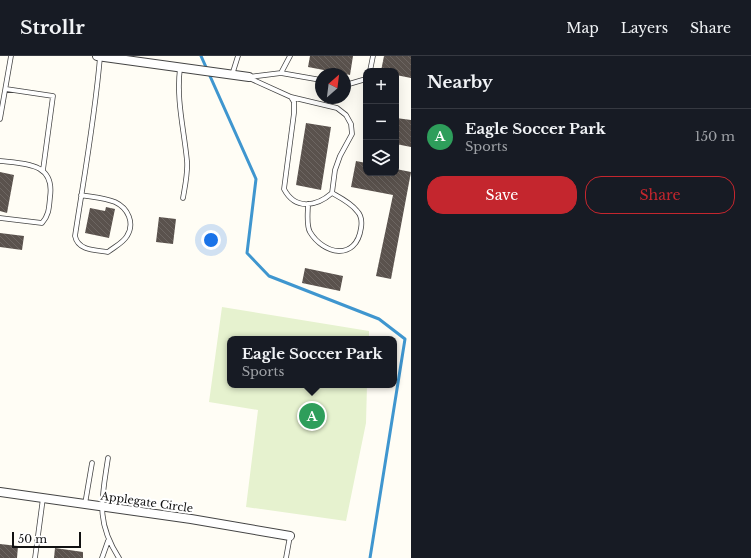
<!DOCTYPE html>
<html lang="en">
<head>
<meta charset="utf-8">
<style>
  body { margin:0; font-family:"Libre Baskerville",serif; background:#242831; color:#f1f3f6 }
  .controls { position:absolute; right:12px; top:12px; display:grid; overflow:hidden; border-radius:8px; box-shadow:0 4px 16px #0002 }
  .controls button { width:36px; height:36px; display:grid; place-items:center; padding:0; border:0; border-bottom:1px solid #363941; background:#171b24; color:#f1f3f6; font:20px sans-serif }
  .compass { position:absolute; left:315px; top:12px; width:36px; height:36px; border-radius:50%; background:#171b24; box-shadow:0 4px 16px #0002; rotate:28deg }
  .scale { position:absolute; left:12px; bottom:10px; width:69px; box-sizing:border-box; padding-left:4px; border:2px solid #111; border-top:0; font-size:11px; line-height:14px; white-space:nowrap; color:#111; -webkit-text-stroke:3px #fff; paint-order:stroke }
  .you { position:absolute; left:211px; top:184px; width:14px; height:14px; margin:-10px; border:3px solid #fff; border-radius:50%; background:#1a73e8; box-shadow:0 0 0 6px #1a73e833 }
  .badge { display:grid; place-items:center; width:26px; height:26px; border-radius:50%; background:#c4262e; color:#fff; font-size:13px; font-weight:700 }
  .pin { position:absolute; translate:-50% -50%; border:2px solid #fff; box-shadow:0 1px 4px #0006 }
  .popup { position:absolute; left:227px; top:280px; width:170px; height:52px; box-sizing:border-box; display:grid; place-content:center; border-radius:8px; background:#171b24; filter:drop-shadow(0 1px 3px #0005); font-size:13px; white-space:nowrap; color:#9ea1a6 }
  .popup b { font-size:15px; color:#f1f3f6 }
  .popup::after { content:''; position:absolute; left:50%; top:100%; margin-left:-8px; border:8px solid transparent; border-top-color:#171b24 }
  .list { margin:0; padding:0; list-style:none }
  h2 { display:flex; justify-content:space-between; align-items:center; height:52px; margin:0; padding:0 16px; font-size:17px }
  h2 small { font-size:13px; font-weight:400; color:#9ea1a6 }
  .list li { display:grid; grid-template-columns:26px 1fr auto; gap:12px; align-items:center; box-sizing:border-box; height:56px; padding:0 16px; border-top:1px solid #363941 }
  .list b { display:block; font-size:15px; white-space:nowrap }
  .list p { margin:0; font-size:13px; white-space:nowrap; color:#9ea1a6 }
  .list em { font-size:13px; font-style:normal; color:#9ea1a6 }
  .actions { display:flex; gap:8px; padding:12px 16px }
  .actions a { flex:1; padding:9px 0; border:1px solid #c4262e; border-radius:16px; text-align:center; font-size:14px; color:#c4262e }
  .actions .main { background:#c4262e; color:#fff }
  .icon { flex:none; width:22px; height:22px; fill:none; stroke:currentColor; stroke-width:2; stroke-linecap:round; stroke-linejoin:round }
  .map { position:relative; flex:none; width:411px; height:502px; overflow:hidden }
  header { display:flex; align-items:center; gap:24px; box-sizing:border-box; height:56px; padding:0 20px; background:#171b24; border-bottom:1px solid #363941 }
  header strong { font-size:19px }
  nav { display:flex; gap:22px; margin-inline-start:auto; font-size:14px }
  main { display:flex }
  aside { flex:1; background:#171b24 }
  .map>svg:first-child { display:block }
  .pitch { fill:#e6f2cf }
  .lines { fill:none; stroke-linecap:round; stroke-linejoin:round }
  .stream { stroke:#3f96cf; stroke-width:3 }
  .building { fill:url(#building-back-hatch) }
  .lane-casing { stroke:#444; stroke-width:5.5 }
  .street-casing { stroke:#444; stroke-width:10 }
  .lane { stroke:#fff; stroke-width:4 }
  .street { stroke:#fff; stroke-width:8 }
  .labels { text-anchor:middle; stroke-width:4; stroke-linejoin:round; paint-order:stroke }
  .street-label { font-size:11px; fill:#111; stroke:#fff }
</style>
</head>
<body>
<header>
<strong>Strollr</strong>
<nav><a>Map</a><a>Layers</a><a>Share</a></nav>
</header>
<main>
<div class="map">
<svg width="411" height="502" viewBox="0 0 411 502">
  <defs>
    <pattern id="building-back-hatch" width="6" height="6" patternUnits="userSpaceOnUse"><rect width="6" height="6" fill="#5a524d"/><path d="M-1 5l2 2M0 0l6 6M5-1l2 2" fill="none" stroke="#6d6662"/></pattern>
  </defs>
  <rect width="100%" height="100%" fill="#fffdf5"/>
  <path class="pitch" d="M222,251L369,275V283H230V329H367L366,367L346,465L246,451L258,354L209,346Z"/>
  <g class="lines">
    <path class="stream" d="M201,0L256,123L247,197L269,220L379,263L405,283L370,502"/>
  </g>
  <path class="building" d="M310,0H353L350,19L308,11Z
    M384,0H411V22L396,19V15H381Z
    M396,62L411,64V91L396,88Z
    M306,67L331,71L321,134L296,129Z
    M356,105L366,107V117H396V113L411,116L391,223L376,220L393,139L351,131Z
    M0,116L14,119L7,157L0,155Z
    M106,151L115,153L109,182L85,177L90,152L105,155Z
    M159,161L176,163L173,188L156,186Z
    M0,177L24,180L22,194L0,191Z
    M305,212L343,220L340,235L302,227Z
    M0,488L18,490L17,502H0Z
    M55,492L83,496V502H54Z"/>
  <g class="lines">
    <defs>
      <path id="lane" d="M180,12C176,44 184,73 187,105C188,117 185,130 183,142
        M370,15L373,0
        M281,17L290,0
        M232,19L238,0
        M249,21L281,17L321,24
        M249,22L291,41L294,46V57L284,133C295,154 316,151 332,137L335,114L340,100L352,78L351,68L346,59L337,52L291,41
        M345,28H349L366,23
        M6,33L53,40L43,114
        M0,63L11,0
        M0,105C26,108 55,107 50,141C49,152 49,159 42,167L0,162
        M81,139C92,141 105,142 115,146C128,152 135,167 127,180C123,187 114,191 108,196C96,194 78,195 75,180C84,121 95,61 100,1
        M308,148C308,156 306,169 310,176C323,198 356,206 361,172C362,166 362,160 357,155C351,147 341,142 332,137
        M108,402C102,443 95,465 119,502
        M85,448L92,407
        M35,502L43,442
        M102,502L108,485
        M286,502L290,480"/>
      <path id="street" d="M97,0L249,21
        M0,436L191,463L290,480"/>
    </defs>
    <use href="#lane" class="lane-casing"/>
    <use href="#street" class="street-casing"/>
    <use href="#lane" class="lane"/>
    <use href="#street" class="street"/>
  </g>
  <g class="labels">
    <g class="street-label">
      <text transform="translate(147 446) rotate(8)" y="4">Applegate Circle</text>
    </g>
  </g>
</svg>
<div class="controls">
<button>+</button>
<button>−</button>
<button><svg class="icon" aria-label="layers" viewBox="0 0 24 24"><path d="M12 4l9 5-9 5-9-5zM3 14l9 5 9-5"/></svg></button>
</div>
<svg class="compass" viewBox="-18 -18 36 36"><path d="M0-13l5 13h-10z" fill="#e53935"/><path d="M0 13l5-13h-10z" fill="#9ea1a6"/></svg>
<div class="scale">50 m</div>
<div class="you"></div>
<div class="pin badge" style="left:312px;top:360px;background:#2e9e5b">A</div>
<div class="popup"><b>Eagle Soccer Park</b>Sports</div>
</div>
<aside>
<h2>Nearby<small></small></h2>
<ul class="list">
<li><span class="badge" style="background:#2e9e5b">A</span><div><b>Eagle Soccer Park</b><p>Sports</p></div><em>150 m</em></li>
</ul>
<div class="actions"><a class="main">Save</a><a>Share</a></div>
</aside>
</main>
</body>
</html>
